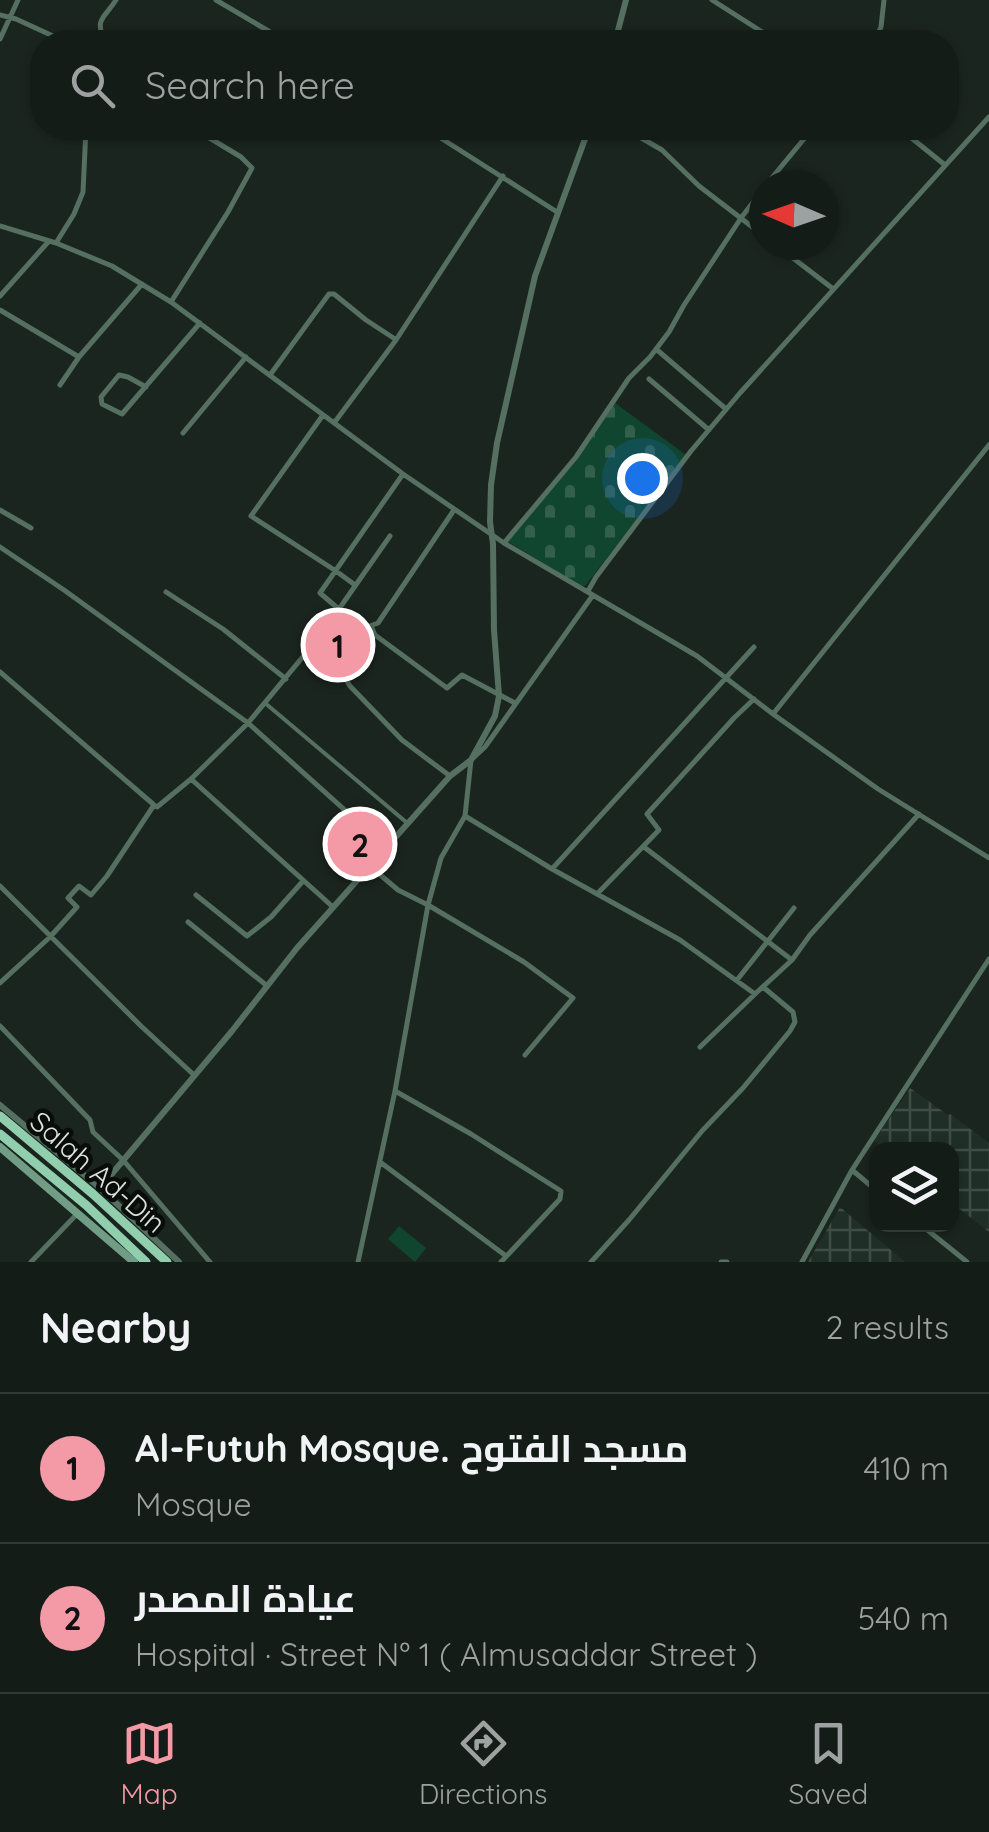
<!DOCTYPE html>
<html lang="en">
<head>
<meta charset="utf-8">
<style>
  body { margin:0; font-family:Quicksand,Cairo,sans-serif; background:#212924; color:#f1f3f6 }
  .controls { position:absolute; right:30px; bottom:30px; display:grid; overflow:hidden; border-radius:20px; box-shadow:0 2px 8px #0004 }
  .controls button { width:90px; height:90px; display:grid; place-items:center; padding:0; border:0; border-bottom:2px solid #333a36; background:#141c17; color:#f1f3f6; font:50px sans-serif }
  .compass { position:absolute; left:749px; top:170px; width:90px; height:90px; border-radius:50%; background:#141c17; box-shadow:0 2px 8px #0004; rotate:272deg }
  .you { position:absolute; left:642px; top:478px; width:35px; height:35px; margin:-25px; border:8px solid #fff; border-radius:50%; background:#1a73e8; box-shadow:0 0 0 15px #1a73e833 }
  .badge { display:grid; place-items:center; width:65px; height:65px; border-radius:50%; background:#f49aa6; color:#111; font-size:32px; font-weight:700 }
  .pin { position:absolute; translate:-50% -50%; border:5px solid #fff; box-shadow:0 2px 10px #0006 }
  .list { margin:0; padding:0; list-style:none }
  h2 { display:flex; justify-content:space-between; align-items:center; height:130px; margin:0; padding:0 40px; font-size:42px }
  h2 small { font-size:32px; font-weight:400; color:#9da1a1 }
  .list li { display:grid; grid-template-columns:65px 1fr auto; gap:30px; align-items:center; box-sizing:border-box; height:150px; padding:0 40px; border-top:2px solid #333a36 }
  .list b { display:block; font-size:38px; white-space:nowrap }
  .list p { margin:0; font-size:32px; white-space:nowrap; color:#9da1a1 }
  .list em { font-size:32px; font-style:normal; color:#9da1a1 }
  .icon { flex:none; width:55px; height:55px; fill:none; stroke:currentColor; stroke-width:2; stroke-linecap:round; stroke-linejoin:round }
  .map { position:relative; flex:none; width:989px; height:1262px; overflow:hidden }
  .search { position:absolute; background:#141c17; box-shadow:0 2px 8px #0004; left:30px; right:30px; top:30px; height:110px; display:flex; align-items:center; gap:25px; box-sizing:border-box; padding:0 35px; border-radius:40px; color:#9da1a1; font-size:38px }
  .sheet { height:430px; background:#141c17 }
  nav { display:flex; justify-content:space-around; align-items:center; box-sizing:border-box; height:140px; border-top:2px solid #333a36; background:#141c17; font-size:28px; color:#9da1a1 }
  nav a { display:grid; justify-items:center; gap:5px }
  nav .on { color:#f49aa6 }
  .map>svg:first-child { display:block }
  .industrial { fill:url(#industrial-grid) }
  .cemetery { fill:url(#cemetery-stones) }
  .garden { fill:#10462f }
  .lines { fill:none; stroke-linecap:round; stroke-linejoin:round }
  .pedestrian { stroke:#556f61; stroke-width:4 }
  .minor { stroke:#556f61; stroke-width:5 }
  .tertiary { stroke:#556f61; stroke-width:6 }
  .secondary { stroke:#719c85; stroke-width:8 }
  .trunk { stroke:#90ceae; stroke-width:9 }
  .labels { text-anchor:middle; stroke-width:9; stroke-linejoin:round; paint-order:stroke }
  .street-label { font-size:28px; fill:#dbe2de; stroke:#090d0a }
</style>
</head>
<body>
<div class="map">
<svg width="989" height="1262" viewBox="0 0 989 1262">
  <defs>
    <pattern id="industrial-grid" width="8" height="8" patternUnits="userSpaceOnUse" patternTransform="scale(2.5)"><rect width="8" height="8" fill="#1f2f27"/><path d="M0 4h8M4 0v8" fill="none" stroke="#3f4d46"/></pattern>
    <pattern id="cemetery-stones" width="16" height="16" patternUnits="userSpaceOnUse" patternTransform="scale(2.5)"><rect width="16" height="16" fill="#10462f"/><path d="M2 7V4a2 2 0 0 1 4 0v3zM10 15v-3a2 2 0 0 1 4 0v3z" fill="#32604d"/></pattern>
  </defs>
  <rect width="100%" height="100%" fill="#1b251f"/>
  <path class="industrial" d="M910,1088L948,1115L950,1114L989,1143V1232L952,1203V1150L884,1149L874,1141Z
    M840,1207L905,1262H808Z"/>
  <path class="cemetery" d="M615,403L686,455L585,586L579,585L507,541L584,449Z"/>
  <path class="garden" d="M399,1226L426,1248L415,1262L388,1239Z"/>
  <g class="lines">
    <path class="pedestrian" d="M265,703L406,822"/>
    <path class="minor" d="M216,0L287,42
      M712,0L778,42
      M0,15L16,19L66,42
      M0,39L18,0
      M105,42C94,18 104,19 116,0
      M874,42L881,27L884,0
      M425,128L557,212
      M624,128L662,150L699,186L764,236
      M899,128L945,165
      M766,185L813,128
      M0,226L56,243L112,266L171,302L403,474L504,543L697,656L773,714L878,789L989,858
      M56,243L74,214L83,192L86,128
      M776,245L832,288
      M0,296L49,241
      M171,302L228,212L252,168L241,157L193,128
      M0,310L79,357
      M656,349L726,409
      M270,375L329,294H334L366,320L395,339
      M649,379L709,430
      M60,385L79,357L142,284
      M146,387L128,377L119,375L101,397L102,404L122,414L200,323
      M323,415L251,516L336,571L355,585
      M334,423L396,340L503,176
      M183,433L246,357
      M403,474L320,593L341,611L367,627L378,623L454,510
      M0,510L31,528
      M504,543L576,457L629,378L650,357L669,332L684,305L741,218L764,188
      M0,547L64,590L248,723L387,848
      M588,591L596,577L691,451L740,393L989,117
      M166,592L223,629L286,679
      M339,609L390,536
      M371,626L375,635L447,688L462,675L515,703
      M320,638L350,686L402,740L450,776
      M0,672L153,804
      M773,714L989,445
      M191,779L333,907
      M154,805L157,807L191,779L248,723L340,612
      M465,816L552,869L680,940L755,994L792,960L810,935L919,814
      M644,847L792,960
      M371,867L398,890L428,905L524,962L573,998L525,1055
      M552,869L754,647
      M0,886L141,1026L194,1075
      M598,893L659,830L647,814L734,718L754,699
      M196,895L247,936L271,917L303,881
      M188,922L266,985
      M737,980L794,908
      M0,983L50,937L77,907L68,898L79,886L91,895L107,876L154,805
      M0,1026L90,1120L93,1132L123,1160L210,1262
      M700,1047L755,994
      M395,1091L471,1134L561,1191L560,1199L501,1262
      M380,1162L506,1256
      M852,1170L876,1190
      M920,1224L967,1262
      M31,1262L77,1214
      M358,1262L395,1091L428,905L441,858L465,816L471,760L485,747L593,595
      M591,1262L629,1220L702,1131L743,1088L790,1031L795,1022L793,1012L763,987
      M721,1262H727
      M802,1262L852,1170L989,959"/>
    <path class="tertiary" d="M615,42L626,0
      M0,1105L100,1188L179,1262
      M100,1188L232,1031L297,948L450,776L471,760L495,716L499,696L494,630L493,544L490,522L491,485L497,443L535,276L589,128"/>
    <path class="secondary" d="M0,1147L134,1262"/>
    <path class="trunk" d="M0,1116L93,1194L167,1262
      M0,1134L86,1205L146,1262"/>
  </g>
  <g class="labels">
    <g class="street-label">
      <text transform="translate(98 1172) rotate(41)" y="10">Salah Ad-Din</text>
    </g>
  </g>
</svg>
<div class="controls">
<button><svg class="icon" aria-label="layers" viewBox="0 0 24 24"><path d="M12 4l9 5-9 5-9-5zM3 14l9 5 9-5"/></svg></button>
</div>
<svg class="compass" viewBox="-18 -18 36 36"><path d="M0-13l5 13h-10z" fill="#e53935"/><path d="M0 13l5-13h-10z" fill="#9da1a1"/></svg>
<div class="you"></div>
<div class="pin badge" style="left:338px;top:645px">1</div>
<div class="pin badge" style="left:360px;top:844px">2</div>
<div class="search"><svg class="icon" aria-label="search" viewBox="0 0 24 24"><circle cx="10" cy="10" r="6"/><path d="M15 15l6 6"/></svg>Search here</div>
</div>
<section class="sheet">
<h2>Nearby<small>2 results</small></h2>
<ul class="list">
<li><span class="badge">1</span><div><b>Al-Futuh Mosque. مسجد الفتوح</b><p>Mosque</p></div><em>410 m</em></li>
<li><span class="badge">2</span><div><b>عيادة المصدر</b><p>Hospital · Street N° 1 ( Almusaddar Street )</p></div><em>540 m</em></li>
</ul>
</section>
<nav>
<a class="on"><svg class="icon" aria-label="map" viewBox="0 0 24 24"><path d="M3 6l6-2 6 2 6-2v14l-6 2-6-2-6 2zM9 4v14M15 6v14"/></svg>Map</a>
<a><svg class="icon" aria-label="directions" viewBox="0 0 24 24"><path d="M12 3l9 9-9 9-9-9zM9 14v-3h6M13 9l2 2-2 2"/></svg>Directions</a>
<a><svg class="icon" aria-label="saved" viewBox="0 0 24 24"><path d="M7 4h10v16l-5-4-5 4z"/></svg>Saved</a>
</nav>
</body>
</html>
